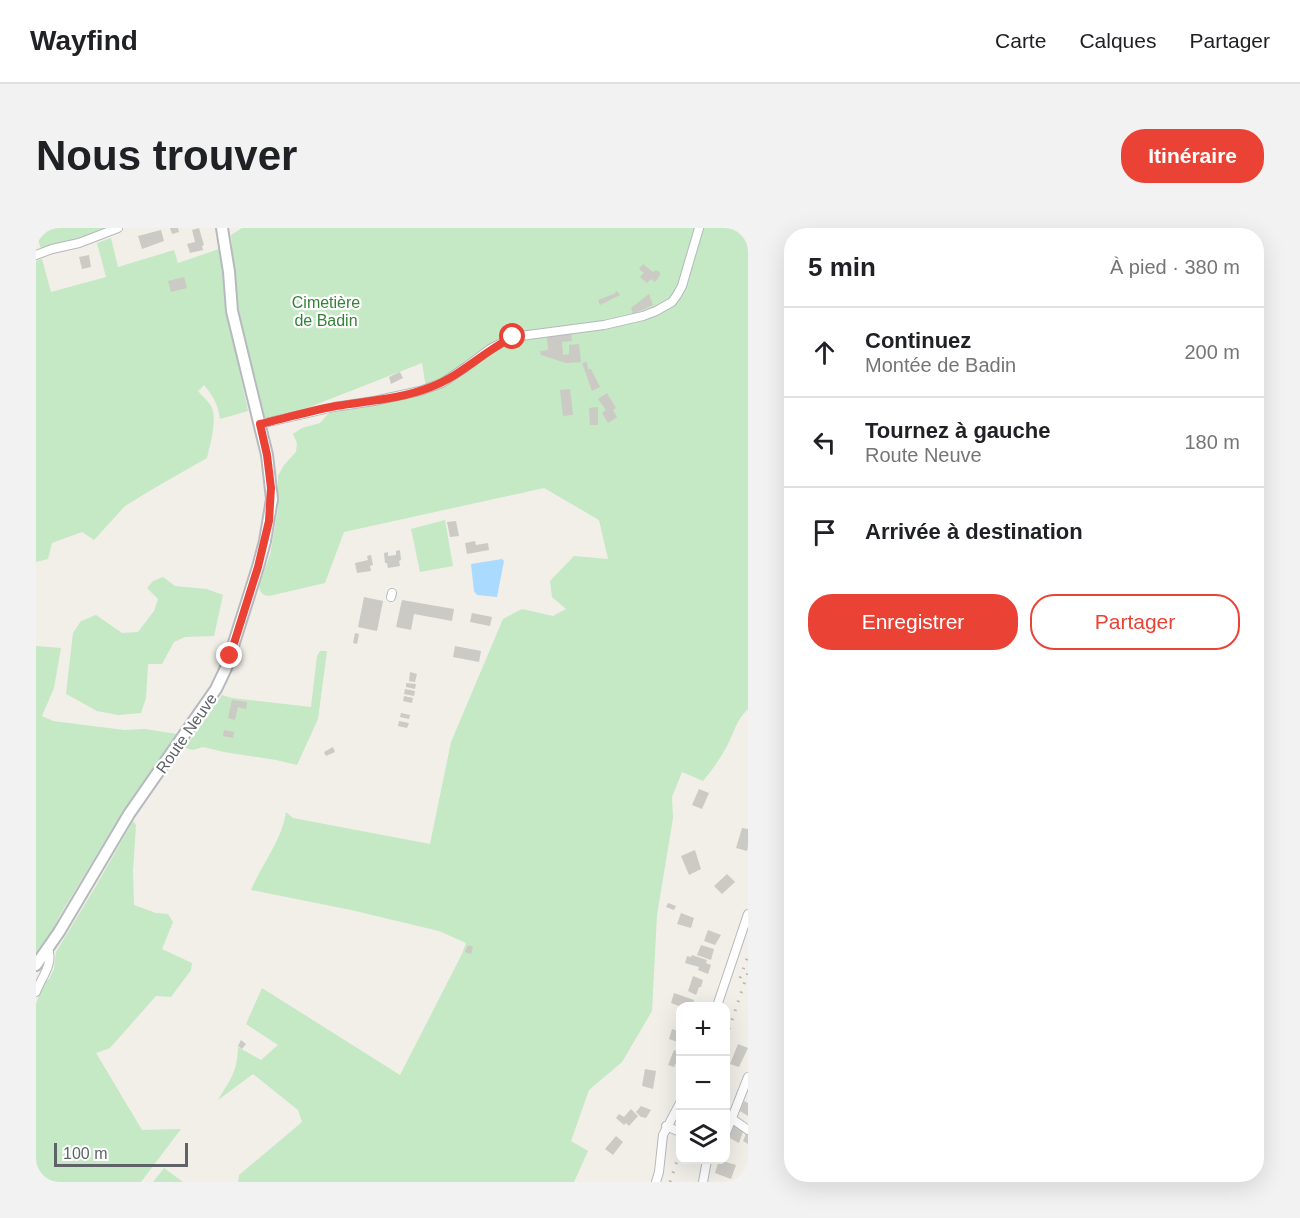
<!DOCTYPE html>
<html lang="fr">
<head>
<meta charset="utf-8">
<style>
  body { margin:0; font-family:Helvetica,sans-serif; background:#f2f2f2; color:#202124 }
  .controls { position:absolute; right:18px; bottom:18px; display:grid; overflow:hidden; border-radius:12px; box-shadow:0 6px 24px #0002 }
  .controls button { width:54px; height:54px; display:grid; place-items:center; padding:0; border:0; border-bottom:2px solid #e0e0e0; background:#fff; color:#202124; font:30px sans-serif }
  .scale { position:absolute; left:18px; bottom:15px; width:134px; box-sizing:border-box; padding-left:6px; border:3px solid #5f6368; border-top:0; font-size:16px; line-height:21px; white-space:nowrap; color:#5f6368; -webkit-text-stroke:4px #fff; paint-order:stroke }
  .stop { position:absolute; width:18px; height:18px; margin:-14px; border:4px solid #ea4335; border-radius:50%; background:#fff }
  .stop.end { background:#ea4335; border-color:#fff; box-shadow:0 2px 6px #0008 }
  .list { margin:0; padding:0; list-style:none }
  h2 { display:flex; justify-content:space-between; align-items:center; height:78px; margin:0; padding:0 24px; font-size:26px }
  h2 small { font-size:20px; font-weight:400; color:#757577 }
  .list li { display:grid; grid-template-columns:39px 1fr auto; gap:18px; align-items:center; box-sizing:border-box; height:90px; padding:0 24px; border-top:2px solid #e0e0e0 }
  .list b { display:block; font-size:22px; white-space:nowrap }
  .list p { margin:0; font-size:20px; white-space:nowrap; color:#757577 }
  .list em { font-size:20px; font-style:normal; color:#757577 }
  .actions { display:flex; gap:12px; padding:18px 24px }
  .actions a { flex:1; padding:14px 0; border:2px solid #ea4335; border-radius:24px; text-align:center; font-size:21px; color:#ea4335 }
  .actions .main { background:#ea4335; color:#fff }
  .icon { flex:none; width:33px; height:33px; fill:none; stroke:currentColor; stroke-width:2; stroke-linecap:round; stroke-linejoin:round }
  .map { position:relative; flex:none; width:712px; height:954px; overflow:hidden; border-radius:24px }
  header { display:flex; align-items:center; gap:36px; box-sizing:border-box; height:84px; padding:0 30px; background:#fff; border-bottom:2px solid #e0e0e0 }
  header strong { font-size:28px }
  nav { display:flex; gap:33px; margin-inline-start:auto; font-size:21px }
  .intro { display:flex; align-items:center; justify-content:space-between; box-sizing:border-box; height:144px; padding:0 36px }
  h1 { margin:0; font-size:42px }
  .button { padding:15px 27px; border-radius:24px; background:#ea4335; color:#fff; font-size:21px; font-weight:700 }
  main { display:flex; gap:36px; padding:0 36px }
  aside { flex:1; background:#fff; border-radius:24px; box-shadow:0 6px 24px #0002 }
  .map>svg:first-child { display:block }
  .green { fill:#c5e8c5 }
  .water { fill:#aadaff }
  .building { fill:#cccac5 }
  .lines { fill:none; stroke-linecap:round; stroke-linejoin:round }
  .street-casing { stroke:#b5b8bc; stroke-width:10 }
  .secondary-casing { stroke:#b6babf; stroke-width:14 }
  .street { stroke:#fff; stroke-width:8 }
  .secondary { stroke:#fff; stroke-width:10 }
  .rail { stroke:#b6b7b8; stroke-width:3; stroke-dasharray:1.5 8; stroke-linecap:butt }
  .route { stroke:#ea4335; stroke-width:8 }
  .labels { text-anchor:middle; stroke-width:4.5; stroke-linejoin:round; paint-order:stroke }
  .park-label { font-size:16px; fill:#348238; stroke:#fff }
  .street-label { font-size:16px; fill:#5f6368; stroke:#fff }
</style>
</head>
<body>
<header>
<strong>Wayfind</strong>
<nav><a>Carte</a><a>Calques</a><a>Partager</a></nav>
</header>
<div class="intro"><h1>Nous trouver</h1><a class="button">Itinéraire</a></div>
<main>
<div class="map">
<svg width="712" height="954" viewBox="0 0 712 954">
  <rect width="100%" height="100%" fill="#f1efe8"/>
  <path class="green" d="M0,0H75L60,6L5,21L0,5Z
    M206,0H712V481C700,493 700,500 693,514C686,528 677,541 667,553L646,544L636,569L637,590L621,687L616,783L586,834L553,862L535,913L552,923L538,954H202L203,947L266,894L262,882L217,846L182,872C195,850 201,845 202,819L225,832L242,817L210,796L226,760L364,847L426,726L430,715L403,703L315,682L215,662C226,636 246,612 250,584L257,590L394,616L415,514L467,391L486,381L517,388L530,381L516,369L514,353L538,328L572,331L563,292L508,260L308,304L289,355L233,368L228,367L224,363L223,357L234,327L242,281V248L248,237L260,224L261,215L257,206L266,200L284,195L293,185L372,170L393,163L389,154L386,135L271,180L228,190L202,83L195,7Z
    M75,10L82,39L138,22L142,35L183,21L192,89L212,183L184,191C182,176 177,168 168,157L162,163C166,168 172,173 175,178C182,191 174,216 171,230L115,262L89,278L58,312L46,304L16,315L12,331L0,334V33L6,31L15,64L70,49L61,15Z
    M409,292L417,338L384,344L375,301Z
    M127,349L139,358L171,361L187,367L178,408L149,409L138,414L126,436H112L110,470L105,485L82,487L61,483L30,466L37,405L45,393L60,387L86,405L102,404L118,383L122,371L111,360L117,353Z
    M0,418L25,420L18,460L6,488L17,493L88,502L109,501L141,506L81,593L23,689L11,715L0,729Z
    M284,423H291L282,491L261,537L240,532L188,524L167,519L157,522L149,520L186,467L196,470L275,479L281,428Z
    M97,593L100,597L97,643L98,677L120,685L132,686L137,694L126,721L156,735L155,742L135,769L120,768L74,820L60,825L106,902L145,901L105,954H0V776L7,756L13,751L18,741L20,724L60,658Z
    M128,940L147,954H117Z"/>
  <path class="water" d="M466,331L468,333L461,369L441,367L438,363L435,336Z"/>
  <path class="building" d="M134,0H142L143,4L136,6Z
    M163,0L168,17L166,18L167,22L154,25L151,16L159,14L156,2Z
    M125,2L128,13L106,21L102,8Z
    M53,27L55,39L46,41L43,29Z
    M607,36L617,44L620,42L624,44V47L619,54L615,51L611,55L604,49L608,45L603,41Z
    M148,49L151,60L135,64L132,53Z
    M581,63L584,67L564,77L562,72L578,66Z
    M613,66L617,77L597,86L595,80Z
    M535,106L536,113L526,114L527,127L533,126V117L543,116L545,134L530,135L505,127L504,123L512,122L511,108Z
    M551,134L552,141H555L564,159L556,163L546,135Z
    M364,144L367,150L355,156L353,149Z
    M534,161L537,187L527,188L524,162Z
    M571,165L580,180L577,182L581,189L572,195L566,185L570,182L562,171Z
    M562,179V197H554L553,180Z
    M420,293L423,308L414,309L411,294Z
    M439,313L440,317L452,315L453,322L431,326L429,315Z
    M364,322L365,332L363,333L364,338L352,340L351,335H349L348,325L352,324V328L360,327V323Z
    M335,327L337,337L334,338L335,343L321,345L319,335L332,332L331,328Z
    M328,369L347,373L341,403L322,399Z
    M366,372L418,381L416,393L378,386L375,402L360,399Z
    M436,385L456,389L454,398L434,394Z
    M319,405L323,406L321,416L317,415Z
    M419,418L445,423L443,434L417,429Z
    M374,444L381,446L379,454L373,453Z
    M370,455L380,456L379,461L370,459Z
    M369,461L379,463L378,468L368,466Z
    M368,468L377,470L376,475L367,473Z
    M196,472L211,474L210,481L202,479L199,492L192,490Z
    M365,485L374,487L373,491L364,489Z
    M363,493L373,495L371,500L362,498Z
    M188,502L198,504L197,510L187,508Z
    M297,519L299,524L290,528L288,524Z
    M663,561L673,565L666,581L656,577Z
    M706,600L712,601V618L711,623L700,620Z
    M659,622L665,641L653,647L645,628Z
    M691,646L699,654L686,666L678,658Z
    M632,675L640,678L638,682L630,679Z
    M645,685L658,690L655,700L641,696Z
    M672,702L685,707L679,717L668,713Z
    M432,717L437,719L435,726L429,724Z
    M665,717L678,721L675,732L661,727Z
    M656,727L671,732L670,735L675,737L672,746L662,742L663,739L649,735L651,728L655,729Z
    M657,748L667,752L665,759H663L660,767L652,763Z
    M638,765L658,772L657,777L652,775L651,778H643L635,775Z
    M644,796V815L633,811L636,801L642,803Z
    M205,812L210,816L206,821L202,818Z
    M702,816L712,820L703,839L694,836Z
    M638,822L644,825V837L640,835L638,839L632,837Z
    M609,841L620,843L617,861L606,858Z
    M708,873L712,875V888L704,883Z
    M605,878L615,882L610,890L605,889L600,884Z
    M595,881L602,888L593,898L590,895L588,897L580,890L583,886L588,889Z
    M698,895L708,901L703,915L692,909Z
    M712,901V916L707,913Z
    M580,908L587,914L577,927L569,921Z
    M683,932L700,937L695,951L679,945Z"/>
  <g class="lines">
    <defs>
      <path id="street" d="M0,27L16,21L43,15L82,0
        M224,196L298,179L338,173L384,163L406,155L430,139L454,121L477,109L568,97L607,88L620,83L636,74L641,67L646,58L663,0
        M355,369L356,365
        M0,764C5,750 18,736 12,721
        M681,778L712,686
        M695,890L712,902
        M630,898L644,904
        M690,905L712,849
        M620,954L623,944L627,907L644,875
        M667,954L671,932"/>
      <path id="secondary" d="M0,737L23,704L93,586L180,461L190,440L222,339L229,313L236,271L231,227L196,83L193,44L186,0"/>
    </defs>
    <use href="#street" class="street-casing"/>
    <use href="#secondary" class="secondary-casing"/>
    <use href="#street" class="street"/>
    <use href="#secondary" class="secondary"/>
    <path class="rail" d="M704,750L712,728
      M690,810L712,744
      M634,954L644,924"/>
  </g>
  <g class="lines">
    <path class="route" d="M194,428L222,339L233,293L235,260L231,227L224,196C249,190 274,183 300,178C331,173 365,171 395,159C425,148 448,123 477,109"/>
  </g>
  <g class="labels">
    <g class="park-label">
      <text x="290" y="80">Cimetière<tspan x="290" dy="18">de Badin</tspan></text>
    </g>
    <g class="street-label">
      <text transform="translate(150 505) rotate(-55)" y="6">Route Neuve</text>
    </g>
  </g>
</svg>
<div class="controls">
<button>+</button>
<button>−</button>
<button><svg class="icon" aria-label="layers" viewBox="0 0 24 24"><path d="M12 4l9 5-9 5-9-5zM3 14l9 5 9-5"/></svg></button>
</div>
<div class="scale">100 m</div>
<div class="stop" style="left:477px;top:109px"></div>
<div class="stop end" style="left:194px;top:428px"></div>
</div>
<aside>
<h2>5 min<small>À pied · 380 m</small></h2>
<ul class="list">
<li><svg class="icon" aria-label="ahead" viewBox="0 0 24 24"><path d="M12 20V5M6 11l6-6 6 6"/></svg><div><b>Continuez</b><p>Montée de Badin</p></div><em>200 m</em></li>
<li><svg class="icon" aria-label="left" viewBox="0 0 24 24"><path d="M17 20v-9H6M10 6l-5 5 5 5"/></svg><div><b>Tournez à gauche</b><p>Route Neuve</p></div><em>180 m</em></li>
<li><svg class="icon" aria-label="arrive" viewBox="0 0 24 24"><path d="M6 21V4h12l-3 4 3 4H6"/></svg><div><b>Arrivée à destination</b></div></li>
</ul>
<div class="actions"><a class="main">Enregistrer</a><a>Partager</a></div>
</aside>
</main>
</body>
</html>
